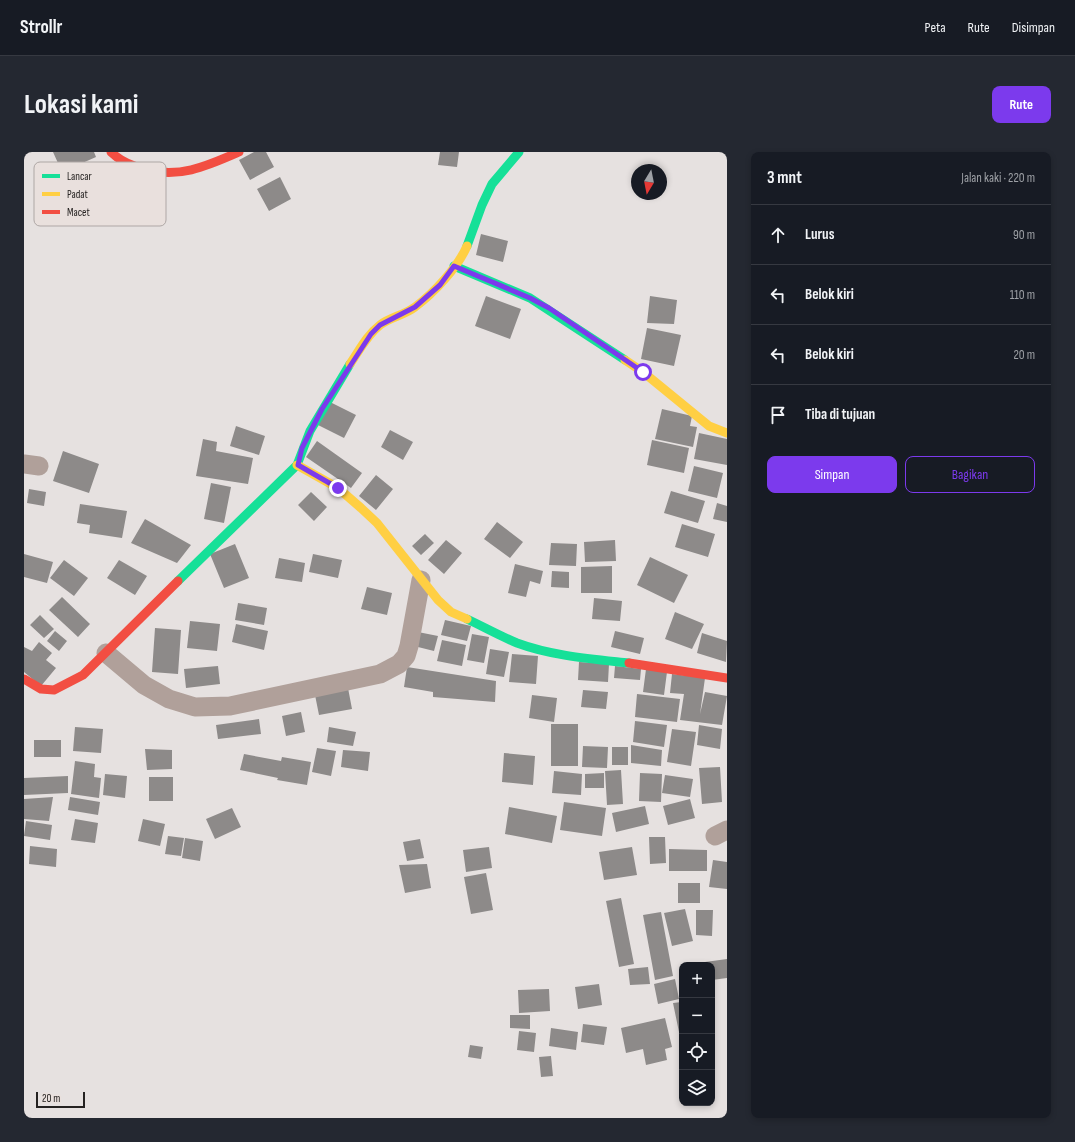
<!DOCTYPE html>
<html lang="id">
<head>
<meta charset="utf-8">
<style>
  body { margin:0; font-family:"Sofia Sans Condensed",sans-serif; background:#242831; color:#f1f3f6 }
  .controls { position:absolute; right:12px; bottom:12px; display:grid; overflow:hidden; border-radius:8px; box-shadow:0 2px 6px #0003 }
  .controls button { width:36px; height:36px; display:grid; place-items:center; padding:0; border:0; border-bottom:1px solid #363941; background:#171b24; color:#f1f3f6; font:20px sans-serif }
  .compass { position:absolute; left:607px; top:12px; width:36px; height:36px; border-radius:50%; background:#171b24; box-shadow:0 2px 6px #0003; rotate:190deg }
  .scale { position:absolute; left:12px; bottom:10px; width:49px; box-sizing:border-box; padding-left:4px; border:2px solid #252221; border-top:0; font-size:11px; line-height:14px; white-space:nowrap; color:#252221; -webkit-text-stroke:3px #e9e0dd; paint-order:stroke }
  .stop { position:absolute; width:12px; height:12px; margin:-9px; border:3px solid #7c3aed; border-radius:50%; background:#fff }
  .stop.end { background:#7c3aed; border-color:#fff; box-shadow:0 1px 4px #0008 }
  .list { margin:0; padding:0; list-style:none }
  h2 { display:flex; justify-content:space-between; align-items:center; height:52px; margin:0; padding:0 16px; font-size:17px }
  h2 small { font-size:13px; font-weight:400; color:#9ea1a6 }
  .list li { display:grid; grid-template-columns:26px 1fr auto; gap:12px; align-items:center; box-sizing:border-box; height:60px; padding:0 16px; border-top:1px solid #363941 }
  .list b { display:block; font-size:15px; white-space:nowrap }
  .list em { font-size:13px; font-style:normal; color:#9ea1a6 }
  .actions { display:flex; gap:8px; padding:12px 16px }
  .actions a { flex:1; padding:9px 0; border:1px solid #7c3aed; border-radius:8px; text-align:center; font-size:14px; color:#7c3aed }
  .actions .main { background:#7c3aed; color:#fff }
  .icon { flex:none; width:22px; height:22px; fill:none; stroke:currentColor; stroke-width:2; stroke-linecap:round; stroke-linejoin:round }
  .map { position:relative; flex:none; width:703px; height:966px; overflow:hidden; border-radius:8px }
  header { display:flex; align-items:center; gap:24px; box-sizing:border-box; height:56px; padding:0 20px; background:#171b24; border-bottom:1px solid #363941 }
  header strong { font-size:19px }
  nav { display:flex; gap:22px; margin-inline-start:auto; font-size:14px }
  .intro { display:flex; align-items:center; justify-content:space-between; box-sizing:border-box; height:96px; padding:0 24px }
  h1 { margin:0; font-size:28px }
  .button { padding:10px 18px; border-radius:8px; background:#7c3aed; color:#fff; font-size:14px; font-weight:700 }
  main { display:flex; gap:24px; padding:0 24px }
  aside { flex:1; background:#171b24; border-radius:8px; box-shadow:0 2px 6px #0003 }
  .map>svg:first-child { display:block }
  .building { fill:#8d8a89 }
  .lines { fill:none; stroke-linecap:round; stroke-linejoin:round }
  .street { stroke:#b0a09a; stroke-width:19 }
  .fast { stroke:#16e098; stroke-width:9 }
  .slow { stroke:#ffcf43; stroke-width:9 }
  .jam { stroke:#f24e42; stroke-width:9 }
  .route { stroke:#7c3aed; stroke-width:5 }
  .key { fill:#e9e0dd; stroke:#aea7a5; stroke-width:1 }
  .key-label { font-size:11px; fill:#252221 }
</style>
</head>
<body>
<header>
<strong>Strollr</strong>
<nav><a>Peta</a><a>Rute</a><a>Disimpan</a></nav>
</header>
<div class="intro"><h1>Lokasi kami</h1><a class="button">Rute</a></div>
<main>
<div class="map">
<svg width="703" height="966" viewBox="0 0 703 966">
  <rect width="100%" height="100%" fill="#e6e1e0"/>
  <path class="building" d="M29,0H70L72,5L38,20Z
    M230,0H242L250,15L226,28L215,8Z
    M416,0H435L433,15L414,13Z
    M256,25L267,47L245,59L233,37Z
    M457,82L484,89L479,110L452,103Z
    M462,144L497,157L486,187L451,174Z
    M626,144L653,148L650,172L623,171Z
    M623,176L657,183L650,214L617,207Z
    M306,250L332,263L320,286L294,273Z
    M638,257L668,264L666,274L673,275L669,295L631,287Z
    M212,274L241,284L235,303L206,294Z
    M366,278L389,290L379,308L357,295Z
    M675,281L703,287V313L670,307Z
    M179,287L193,290L192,299L229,306L224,332L172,324Z
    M628,288L665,296L660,321L623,313Z
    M293,289L338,321L327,336L282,305Z
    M39,299L75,312L65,341L29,329Z
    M670,314L699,321L693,346L664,339Z
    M352,323L369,337L352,358L335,344Z
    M187,331L207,335L200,371L180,367Z
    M5,337L22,340L20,354L3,351Z
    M647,339L681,349L674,371L640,361Z
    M287,340L303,355L290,369L274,353Z
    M693,351L703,354V370L689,367Z
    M56,352L103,359L98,386L65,381L66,373L53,371Z
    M121,367L167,393L153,411L107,391Z
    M473,370L499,390L486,406L460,387Z
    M658,372L691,382L684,405L651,395Z
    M401,382L410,391L397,403L388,394Z
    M422,388L438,401L420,422L404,408Z
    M591,388L592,409L561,410L560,390Z
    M527,391L553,392L552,414L525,413Z
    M211,392L225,426L200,436L186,402Z
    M0,402L29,410L23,431L0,425Z
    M289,402L318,408L314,426L285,420Z
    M626,405L664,423L650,451L613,433Z
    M255,406L281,411L278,430L251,426Z
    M40,408L64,426L50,444L26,426Z
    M95,408L123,424L111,443L83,426Z
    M491,412L519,419L516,432L506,429L502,445L484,441Z
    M588,414V441H557V415Z
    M528,419L545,420V436L527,435Z
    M343,435L368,441L363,463L337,457Z
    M38,445L66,472L54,485L25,458Z
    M570,446L598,449L596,469L568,467Z
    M214,451L243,456L240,473L211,468Z
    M651,460L680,472L668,497L641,487Z
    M16,463L30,477L20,486L6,473Z
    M421,468L447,474L443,489L417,483Z
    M166,469L196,472L193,499L163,496Z
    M212,472L244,479L240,498L208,490Z
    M131,476L157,478L154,522L128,520Z
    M31,479L43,489L35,499L23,489Z
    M591,479L620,486L616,502L587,495Z
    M394,480L414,484L410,499L390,494Z
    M678,481L703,489L702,510L673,501Z
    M448,482L465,485L460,511L443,508Z
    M418,488L442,493L438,514L413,509Z
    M15,490L28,501L22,508L32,516L17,534L0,520V495L8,499Z
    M466,497L485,500L480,525L462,522Z
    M488,502L514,504L512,532L485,530Z
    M555,510L585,512L584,530L554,528Z
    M194,514L196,532L162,536L160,517Z
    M591,514L617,517L616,528L590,526Z
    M383,515L472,529L471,550L409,545V540L380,535Z
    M622,517L643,520L640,543L619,540Z
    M648,522L681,526L676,562L681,540L703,544L698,573L656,568L660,542L646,541Z
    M324,536L328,557L295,563L291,543Z
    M559,538L584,540L582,557L557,555Z
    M613,542L656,547L653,570L611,565Z
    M508,543L533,546L530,570L505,566Z
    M277,560L281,580L262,584L258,564Z
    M235,567L237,582L194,587L192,573Z
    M611,569L643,573L640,595L609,590Z
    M527,572H554V614H527Z
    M675,573L698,577L696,597L673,593Z
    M51,575L79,577L77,601L49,599Z
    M305,575L332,580L329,594L303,590Z
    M648,577L672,580L667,614L643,610Z
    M10,588H37V605H10Z
    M607,593L638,598L637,614L607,611Z
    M559,594L584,595L583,616L558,615Z
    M588,595H604V613H588Z
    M293,596L312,599L307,624L288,620Z
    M121,597L148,598V617L123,618Z
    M319,598L346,600L344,619L317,615Z
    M480,601L511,604L509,633L478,630Z
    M220,602L257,609L258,605L287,610L283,633L253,628L254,626L216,618Z
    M51,609L71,612L70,625L77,626L75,646L47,642Z
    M696,615L698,650L678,652L675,616Z
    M597,618L599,652L583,653L581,619Z
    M530,619L558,622L557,643L528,641Z
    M580,621V636H561V622Z
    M616,621L638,622L637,650L615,649Z
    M81,622L103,624L101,646L79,643Z
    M641,623L669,627L666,645L638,641Z
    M44,624V641L0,643V626Z
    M125,625H149V649H125Z
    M29,645L25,669L0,667V647Z
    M46,645L76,650L74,663L44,658Z
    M666,647L671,666L644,673L639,654Z
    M540,650L582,656L578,684L536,678Z
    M621,654L625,672L592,680L588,661Z
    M485,655L533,664L528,691L481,682Z
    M208,656L217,675L191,687L182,667Z
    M51,667L74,671L71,691L47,688Z
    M119,667L141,672L136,694L114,689Z
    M2,669L28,673L26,688L0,684Z
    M144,684L160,686L157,704L141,702Z
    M625,685H641L642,711L626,712Z
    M161,686L179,689L176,709L158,706Z
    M396,687L400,706L383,709L379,690Z
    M6,694L33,697L32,715L5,712Z
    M465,695L468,716L442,720L439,698Z
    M608,695L613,723L580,728L575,700Z
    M645,697L683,698V719H645Z
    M689,708L703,710V737L685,735Z
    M403,712L407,736L381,741L375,713Z
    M462,721L469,758L447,762L440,725Z
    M654,731H676V751H654Z
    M597,746L610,812L595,815L582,749Z
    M661,757L669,789L648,794L640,761Z
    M672,758H689L688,784L672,783Z
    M637,760L649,824L631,828L619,763Z
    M703,807V826L688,828V813H682L681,810Z
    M624,815L626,832L606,833L604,817Z
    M651,827L655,847L634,852L630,832Z
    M575,832L578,853L554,857L551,835Z
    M525,837L526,859L495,861L494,838Z
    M658,850V879L655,880L649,851Z
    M486,863H506V877L486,876Z
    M641,866L648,895L641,897L643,908L622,913L619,897L602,901L597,876Z
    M559,872L583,875L580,893L557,890Z
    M527,876L554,880L552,898L525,894Z
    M495,879L512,881L510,900L493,898Z
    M446,893L459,895L457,907L444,905Z
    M527,904L529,924L517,925L515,905Z"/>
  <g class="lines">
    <path class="street" d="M0,312L15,314
      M82,501L120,533L145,547L171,555L206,554L356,522L375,512L382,504L385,494L397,428
      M691,684L703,678"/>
    <path class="fast" d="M443,94L458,53L468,32L495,0
      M430,114L506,146L601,208
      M154,429L273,313L286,279L326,212
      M443,467C460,475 476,484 493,491C528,504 568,507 605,511"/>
    <path class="slow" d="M601,208L619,220L685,274L703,281
      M326,212C335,199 343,183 356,173C366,165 381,163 391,155C410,141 434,115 443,94
      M273,313L314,336L337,356L353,371L414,448L427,460L443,467"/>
    <path class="jam" d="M87,0C96,9 108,14 120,17C155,27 183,14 215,0
      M605,511L703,526
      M0,527L17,537L30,538L59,523L154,429"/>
  </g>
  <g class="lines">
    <path class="route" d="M314,336L274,313L278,296L298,257L347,182L356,173L391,155L416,133L430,114L506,146L525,156L619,220"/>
  </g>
  <rect x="10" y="10" width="132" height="64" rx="6" class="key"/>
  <rect x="18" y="22" width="18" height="4" fill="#16e098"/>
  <rect x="18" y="40" width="18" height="4" fill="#ffcf43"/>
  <rect x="18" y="58" width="18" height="4" fill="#f24e42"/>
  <g class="key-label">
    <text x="43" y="28">Lancar</text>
    <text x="43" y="46">Padat</text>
    <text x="43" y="64">Macet</text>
  </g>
</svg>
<div class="controls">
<button>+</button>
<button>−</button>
<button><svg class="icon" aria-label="locate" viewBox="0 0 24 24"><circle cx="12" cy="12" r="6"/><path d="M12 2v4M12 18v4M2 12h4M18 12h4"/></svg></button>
<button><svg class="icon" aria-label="layers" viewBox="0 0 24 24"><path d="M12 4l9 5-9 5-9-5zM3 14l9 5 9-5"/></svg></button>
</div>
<svg class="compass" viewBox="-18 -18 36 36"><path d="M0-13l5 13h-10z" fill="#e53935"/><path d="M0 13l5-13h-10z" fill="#9ea1a6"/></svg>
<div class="scale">20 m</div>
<div class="stop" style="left:619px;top:220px"></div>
<div class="stop end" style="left:314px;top:336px"></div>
</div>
<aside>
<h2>3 mnt<small>Jalan kaki · 220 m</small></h2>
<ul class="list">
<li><svg class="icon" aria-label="ahead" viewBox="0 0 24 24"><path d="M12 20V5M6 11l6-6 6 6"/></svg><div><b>Lurus</b></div><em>90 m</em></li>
<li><svg class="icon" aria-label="left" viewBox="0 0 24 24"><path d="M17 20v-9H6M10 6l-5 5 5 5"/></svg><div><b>Belok kiri</b></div><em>110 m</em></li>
<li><svg class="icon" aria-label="left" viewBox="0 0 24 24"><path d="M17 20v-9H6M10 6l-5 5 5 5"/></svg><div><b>Belok kiri</b></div><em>20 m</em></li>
<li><svg class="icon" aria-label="arrive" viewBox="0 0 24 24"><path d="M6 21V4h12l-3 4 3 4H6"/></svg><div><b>Tiba di tujuan</b></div></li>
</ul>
<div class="actions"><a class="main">Simpan</a><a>Bagikan</a></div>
</aside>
</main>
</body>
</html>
